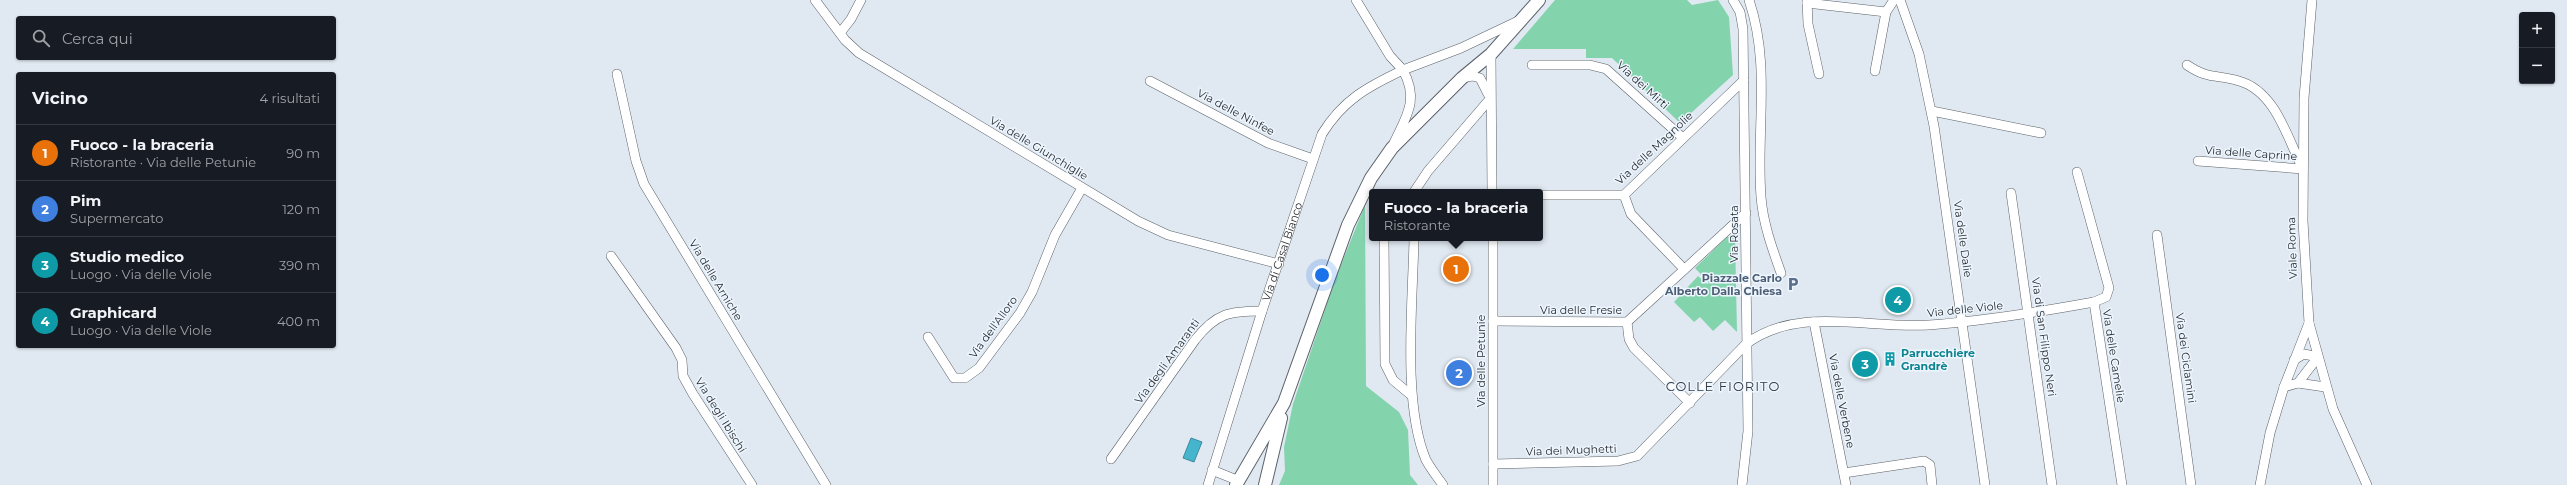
<!DOCTYPE html>
<html lang="it">
<head>
<meta charset="utf-8">
<style>
  body { margin:0; font-family:Montserrat,sans-serif; background:#242831; color:#f1f3f6 }
  .controls { position:absolute; right:12px; top:12px; display:grid; overflow:hidden; border-radius:4px; box-shadow:0 1px 3px #0004 }
  .controls button { width:36px; height:36px; display:grid; place-items:center; padding:0; border:0; border-bottom:1px solid #363941; background:#171b24; color:#f1f3f6; font:20px sans-serif }
  .you { position:absolute; left:1322px; top:275px; width:14px; height:14px; margin:-10px; border:3px solid #fff; border-radius:50%; background:#1a73e8; box-shadow:0 0 0 6px #1a73e833 }
  .badge { display:grid; place-items:center; width:26px; height:26px; border-radius:50%; background:#b45309; color:#fff; font-size:13px; font-weight:700 }
  .pin { position:absolute; translate:-50% -50%; border:2px solid #fff; box-shadow:0 1px 4px #0006 }
  .popup { position:absolute; left:1369px; top:189px; width:174px; height:52px; box-sizing:border-box; display:grid; place-content:center; border-radius:4px; background:#171b24; filter:drop-shadow(0 1px 3px #0005); font-size:13px; white-space:nowrap; color:#9ea1a6 }
  .popup b { font-size:15px; color:#f1f3f6 }
  .popup::after { content:''; position:absolute; left:50%; top:100%; margin-left:-8px; border:8px solid transparent; border-top-color:#171b24 }
  .list { margin:0; padding:0; list-style:none }
  h2 { display:flex; justify-content:space-between; align-items:center; height:52px; margin:0; padding:0 16px; font-size:17px }
  h2 small { font-size:13px; font-weight:400; color:#9ea1a6 }
  .list li { display:grid; grid-template-columns:26px 1fr auto; gap:12px; align-items:center; box-sizing:border-box; height:56px; padding:0 16px; border-top:1px solid #363941 }
  .list b { display:block; font-size:15px; white-space:nowrap }
  .list p { margin:0; font-size:13px; white-space:nowrap; color:#9ea1a6 }
  .list em { font-size:13px; font-style:normal; color:#9ea1a6 }
  .icon { flex:none; width:22px; height:22px; fill:none; stroke:currentColor; stroke-width:2; stroke-linecap:round; stroke-linejoin:round }
  .map { position:relative; flex:none; width:2567px; height:485px; overflow:hidden }
  .search { position:absolute; background:#171b24; box-shadow:0 1px 3px #0004; left:16px; top:16px; width:320px; height:44px; display:flex; align-items:center; gap:10px; box-sizing:border-box; padding:0 14px; border-radius:4px; color:#9ea1a6; font-size:15px }
  .panel { position:absolute; background:#171b24; box-shadow:0 1px 3px #0004; left:16px; top:72px; width:320px; height:276px; border-radius:4px }
  .map>svg:first-child { display:block }
  .green { fill:#83d3ad }
  .water { fill:#44b5cd; stroke:#3b8b9d }
  .lines { fill:none; stroke-linecap:round; stroke-linejoin:round }
  .minor-casing { stroke:#5b6269; stroke-width:10 }
  .major-casing { stroke:#5b6269; stroke-width:14 }
  .minor { stroke:#fff; stroke-width:9 }
  .major { stroke:#fff; stroke-width:12 }
  .labels { text-anchor:middle; stroke-width:3; stroke-linejoin:round; paint-order:stroke }
  .street-label { font-size:11px; fill:#272a2d; stroke:#edf6fe }
  .service-label { font-size:11px; font-weight:bold; fill:#4e5e75; stroke:#edf6fe; text-anchor:end }
  .culture-label { font-size:11px; font-weight:bold; fill:#0d838f; stroke:#edf6fe; text-anchor:start }
  .quarter-label { font-size:13px; letter-spacing:1px; fill:#343a41; stroke:#edf6fe }
</style>
</head>
<body>
<div class="map">
<svg width="2567" height="485" viewBox="0 0 2567 485">
  <rect width="100%" height="100%" fill="#e0e8f1"/>
  <path class="green" d="M1555,0H1687L1692,5L1718,0L1729,17L1733,75L1680,123L1612,58H1586V49H1513Z
    M1365,205L1366,386L1399,412L1408,430L1410,475L1418,485H1279L1285,471L1284,447L1293,404L1335,280Z
    M1727,237H1735L1737,332L1725,320L1713,331L1700,317L1694,322L1674,302L1698,276L1707,284L1709,283L1695,268Z"/>
  <path class="water" d="M1191,438L1202,442L1194,462L1183,458Z"/>
  <g class="lines">
    <defs>
      <g id="minor">
        <path d="M815,0L845,40L859,53L1138,221L1168,235L1279,264"/>
        <path d="M1733,0L1740,12L1743,29L1748,431L1742,485"/>
        <path d="M1749,0C1771,65 1756,130 1761,197C1763,223 1772,248 1781,273"/>
        <path d="M1807,0L1808,24L1819,74"/>
        <path d="M1900,0L1919,54L1934,126L1985,485"/>
        <path d="M2312,0L2304,98L2303,221L2309,323L2333,409L2367,485"/>
        <path d="M1807,3L1886,12"/>
        <path d="M840,33L851,19L861,0"/>
        <path d="M1491,54L1492,192"/>
        <path d="M1532,65H1590L1606,69L1683,138"/>
        <path d="M2187,65C2209,80 2217,74 2239,81C2275,91 2287,137 2302,167"/>
        <path d="M1875,71L1886,12L1894,0"/>
        <path d="M617,74L636,161L644,184L826,485"/>
        <path d="M1462,78L1472,76L1480,78L1488,94"/>
        <path d="M1150,81L1268,143L1313,159"/>
        <path d="M1932,111L2041,133"/>
        <path d="M1394,143C1407,115 1419,100 1403,70L1461,48L1518,21"/>
        <path d="M2198,161L2303,169"/>
        <path d="M2077,172L2109,288L2106,297L2094,302L2122,485"/>
        <path d="M1414,192L1428,171L1490,99"/>
        <path d="M2011,193L2052,485"/>
        <path d="M1540,195H1624L1744,80"/>
        <path d="M1624,195L1631,214L1684,269"/>
        <path d="M2157,235L2191,485"/>
        <path d="M1384,238L1385,364L1393,380L1411,395"/>
        <path d="M1414,238C1413,300 1402,404 1426,460C1431,469 1437,477 1443,485"/>
        <path d="M611,256L676,348L682,360L683,376L693,394L752,485"/>
        <path d="M1493,321L1627,322L1746,213"/>
        <path d="M1627,322L1629,339L1634,348L1690,403"/>
        <path d="M1814,322L1846,485"/>
        <path d="M2309,323L2284,387L2298,383L2325,387"/>
        <path d="M928,337L954,378H965L979,368L1020,313L1032,292L1055,235L1082,188"/>
        <path d="M2294,360L2304,354L2318,357L2298,383"/>
        <path d="M1111,459L1195,340C1216,313 1230,311 1262,311"/>
        <path d="M1493,464L1618,461L1637,456L1746,344C1798,305 1868,329 1929,325C1985,321 2039,312 2094,302"/>
        <path d="M1212,470L1239,481"/>
        <path d="M1844,473L1924,461L1930,465L1932,485"/>
        <path id="s1" d="M1208,485L1262,311L1322,134C1343,100 1367,87 1403,70L1390,56L1356,0"/>
        <path d="M1493,485V238"/>
        <path d="M2260,485L2270,433L2284,387"/>
      </g>
      <path id="major" d="M1236,485L1284,403L1348,225L1371,178L1392,148L1462,78L1491,54L1539,0
        M1265,485L1281,418"/>
    </defs>
    <use href="#minor" class="minor-casing"/>
    <use href="#major" class="major-casing"/>
    <use href="#minor" class="minor"/>
    <use href="#major" class="major"/>
  </g>
  <defs>
    <symbol id="parking-bare" viewBox="-9 -9 18 18"><path d="M-3.5-5.5H1a3.5 3.5 0 0 1 0 7H-1V5.5H-3.5ZM-1-3.4V-.6H.8a1.4 1.4 0 0 0 0-2.8Z" fill="#5c6f8a" stroke="#edf6fe" stroke-width="2.5" paint-order="stroke"/></symbol>
    <symbol id="building-bare" viewBox="-9 -9 18 18"><path d="M-4-6H4V6H1V3H-1V6H-4ZM-2.5-4.3h1.7v1.8h-1.7ZM.8-4.3h1.7v1.8H.8ZM-2.5-1h1.7V.8h-1.7ZM.8-1h1.7V.8H.8Z" fill="#0f9aa8" stroke="#edf6fe" stroke-width="2.5" paint-order="stroke"/></symbol>
  </defs>
  <g fill-rule="evenodd">
    <use href="#parking-bare" x="1783" y="274" width="20" height="20"/>
    <use href="#building-bare" x="1880" y="349" width="20" height="20"/>
  </g>
  <g class="labels">
    <g class="street-label">
      <text transform="translate(1643 85) rotate(42)" y="4">Via dei Mirti</text>
      <text transform="translate(1236 112) rotate(28)" y="4">Via delle Ninfee</text>
      <text transform="translate(1039 148) rotate(31)" y="4">Via delle Giunchiglie</text>
      <text transform="translate(1654 148) rotate(-43)" y="4">Via delle Magnolie</text>
      <text transform="translate(2251 153) rotate(4)" y="4">Via delle Caprine</text>
      <text transform="translate(1734 234) rotate(-90)" y="4">Via Rosata</text>
      <text transform="translate(1963 239) rotate(82)" y="4">Via delle Dalie</text>
      <text transform="translate(2292 248) rotate(-92)" y="4">Viale Roma</text>
      <text dy="4" stroke="none"><textPath href="#s1" startOffset="245">Via di Casal Bianco</textPath></text>
      <text transform="translate(716 280) rotate(59)" y="4">Via delle Arniche</text>
      <text transform="translate(1965 309) rotate(-6)" y="4">Via delle Viole</text>
      <text x="1581" y="314">Via delle Fresie</text>
      <text transform="translate(993 327) rotate(-54)" y="4">Via dell'Alloro</text>
      <text transform="translate(2044 337) rotate(82)" y="4">Via di San Filippo Neri</text>
      <text transform="translate(2114 356) rotate(81)" y="4">Via delle Camelie</text>
      <text transform="translate(2186 358) rotate(82)" y="4">Via dei Ciclamini</text>
      <text transform="translate(1167 361) rotate(-54)" y="4">Via degli Amaranti</text>
      <text transform="translate(1481 361) rotate(-90)" y="4">Via delle Petunie</text>
      <text transform="translate(1842 401) rotate(79)" y="4">Via delle Verbene</text>
      <text transform="translate(721 415) rotate(58)" y="4">Via degli Ibischi</text>
      <text transform="translate(1571 450) rotate(-2)" y="4">Via dei Mughetti</text>
    </g>
    <g class="service-label">
      <text x="1782" y="282">Piazzale Carlo<tspan x="1782" dy="13">Alberto Dalla Chiesa</tspan></text>
    </g>
    <g class="culture-label">
      <text x="1901" y="357">Parrucchiere<tspan x="1901" dy="13">Grandrè</tspan></text>
    </g>
    <g class="quarter-label">
      <text x="1723" y="391">COLLE FIORITO</text>
    </g>
  </g>
</svg>
<div class="controls">
<button>+</button>
<button>−</button>
</div>
<div class="you"></div>
<div class="pin badge" style="left:1456px;top:269px;background:#e8710a">1</div>
<div class="popup"><b>Fuoco - la braceria</b>Ristorante</div>
<div class="pin badge" style="left:1459px;top:373px;background:#3f7fe0">2</div>
<div class="pin badge" style="left:1865px;top:364px;background:#0f9aa8">3</div>
<div class="pin badge" style="left:1898px;top:300px;background:#0f9aa8">4</div>
<div class="search"><svg class="icon" aria-label="search" viewBox="0 0 24 24"><circle cx="10" cy="10" r="6"/><path d="M15 15l6 6"/></svg>Cerca qui</div>
<section class="panel">
<h2>Vicino<small>4 risultati</small></h2>
<ul class="list">
<li><span class="badge" style="background:#e8710a">1</span><div><b>Fuoco - la braceria</b><p>Ristorante · Via delle Petunie</p></div><em>90 m</em></li>
<li><span class="badge" style="background:#3f7fe0">2</span><div><b>Pim</b><p>Supermercato</p></div><em>120 m</em></li>
<li><span class="badge" style="background:#0f9aa8">3</span><div><b>Studio medico</b><p>Luogo · Via delle Viole</p></div><em>390 m</em></li>
<li><span class="badge" style="background:#0f9aa8">4</span><div><b>Graphicard</b><p>Luogo · Via delle Viole</p></div><em>400 m</em></li>
</ul>
</section>
</div>
</body>
</html>
